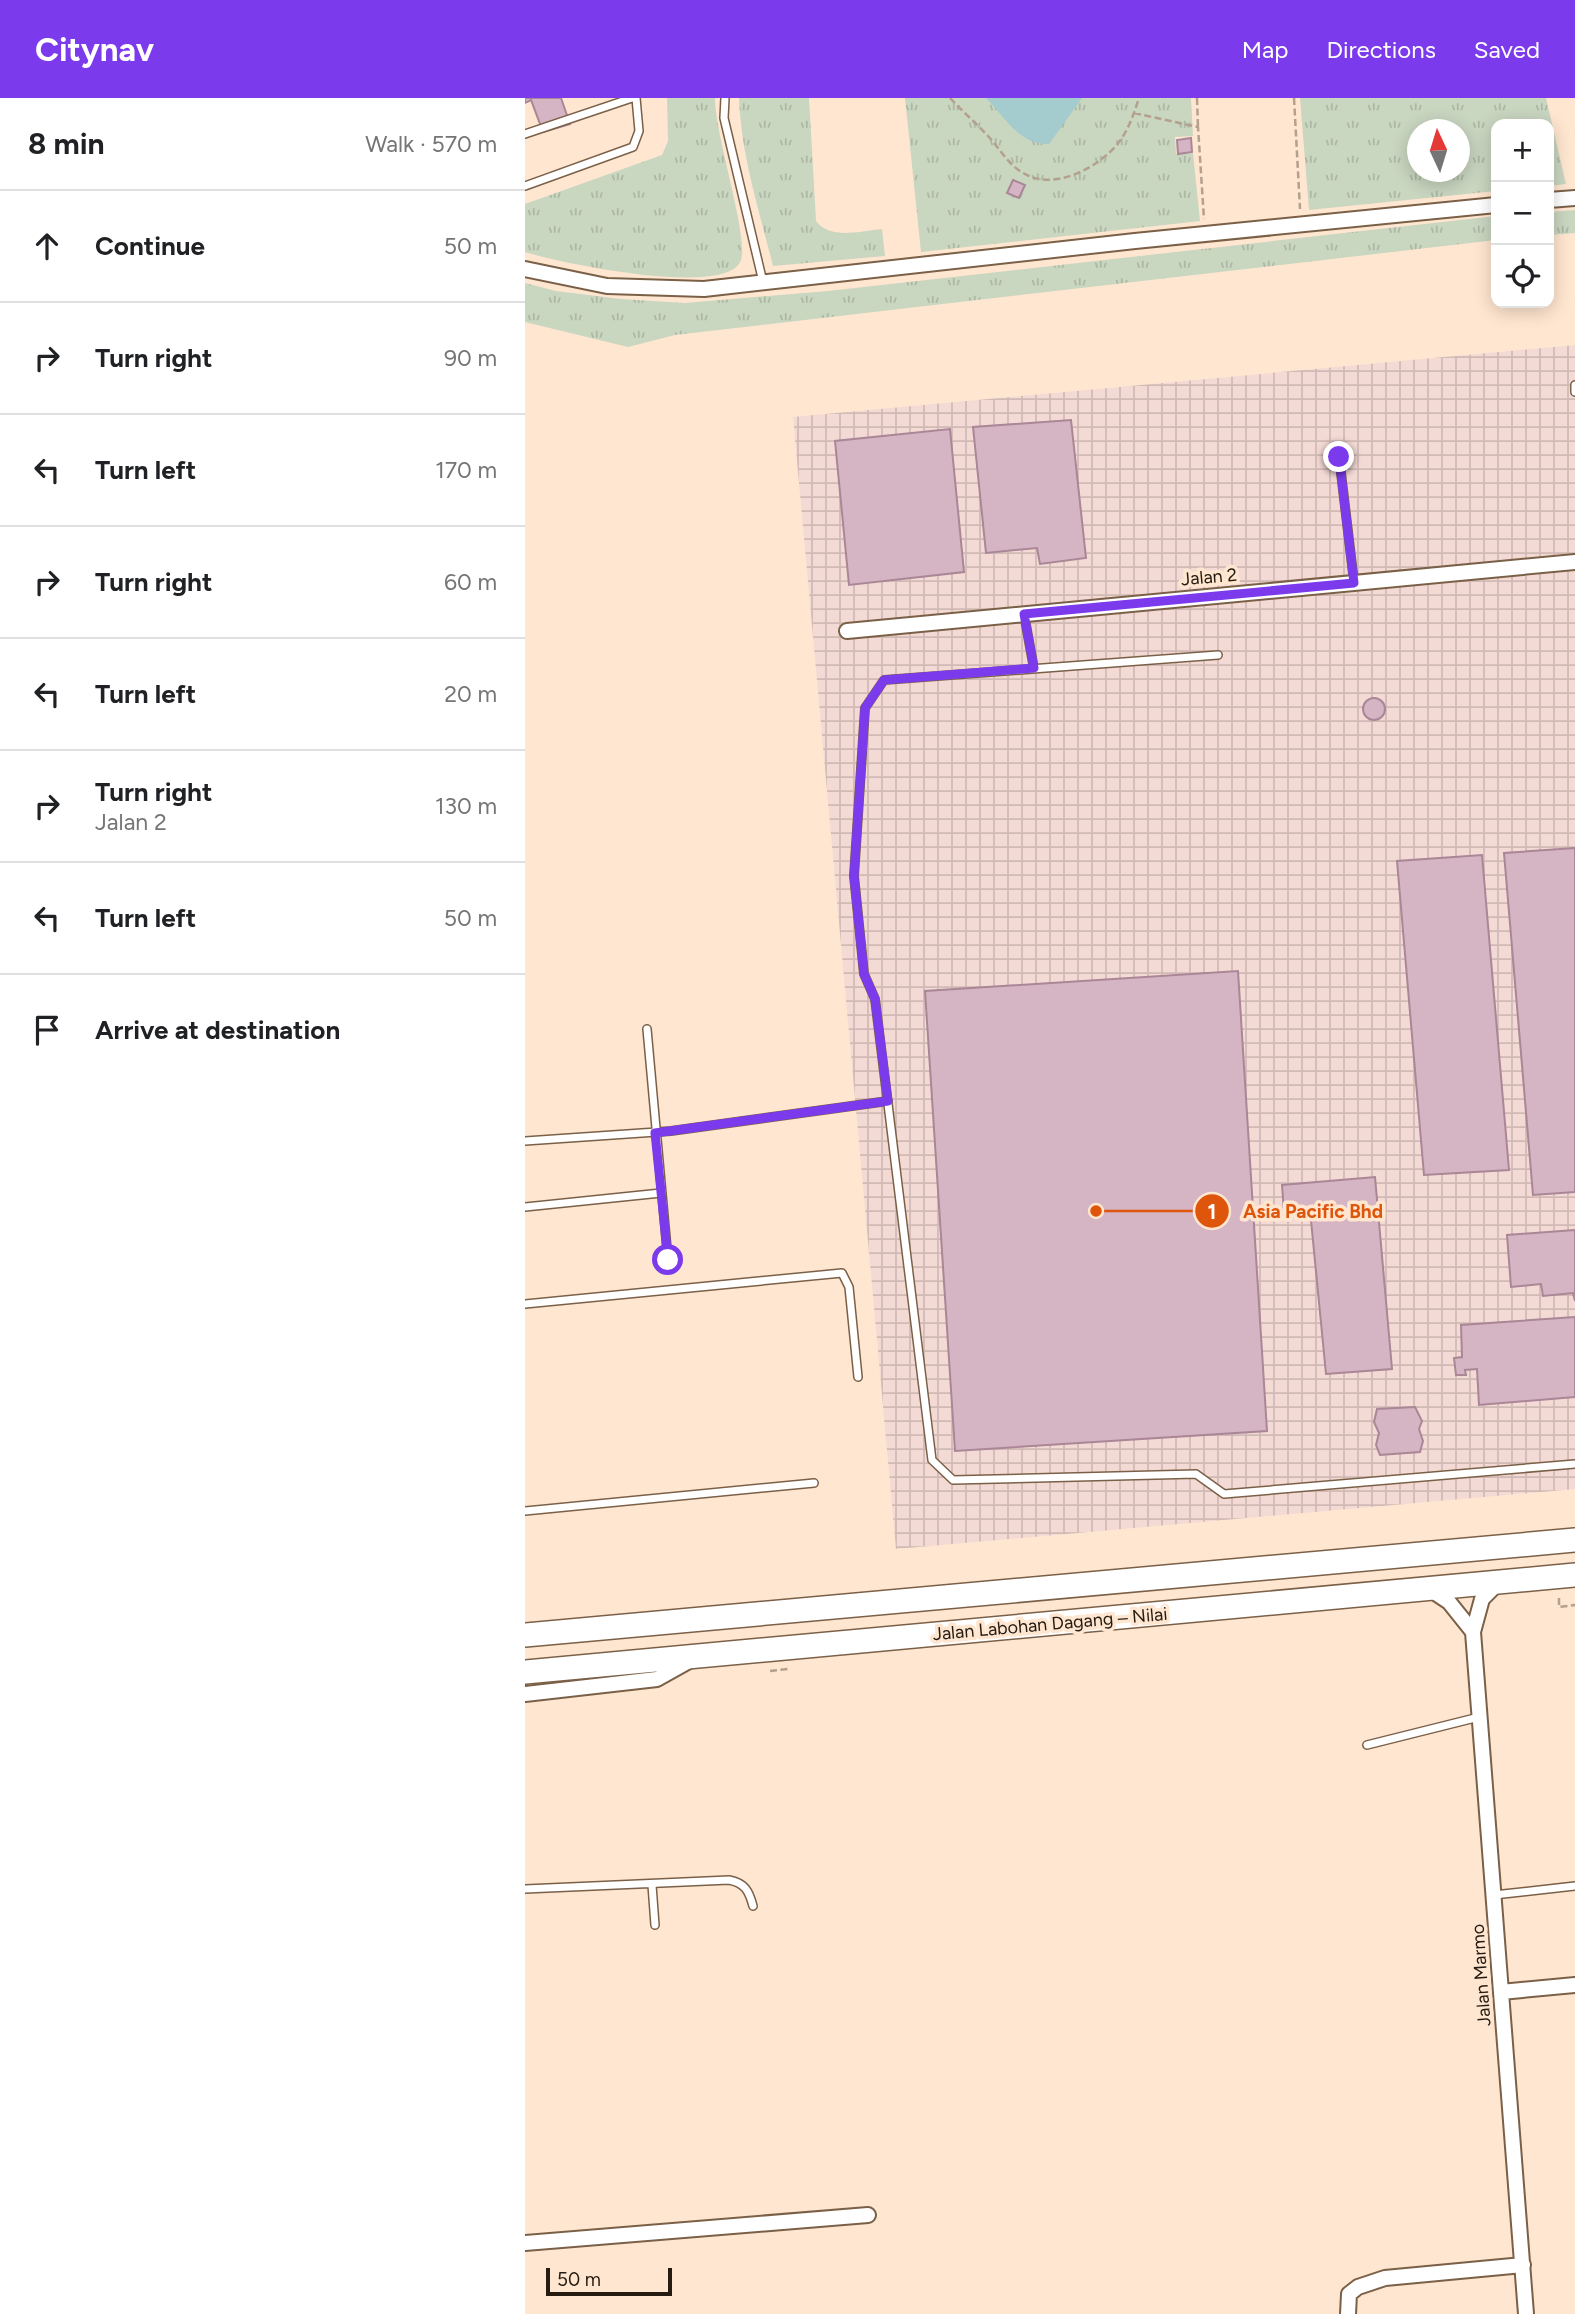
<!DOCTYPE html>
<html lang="en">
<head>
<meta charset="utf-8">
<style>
  body { margin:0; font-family:Figtree,sans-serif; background:#f6f6f6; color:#202124 }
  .controls { position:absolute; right:21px; top:21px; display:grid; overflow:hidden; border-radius:14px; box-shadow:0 4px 18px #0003 }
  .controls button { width:63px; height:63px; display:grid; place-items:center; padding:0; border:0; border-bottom:2px solid #e0e0e0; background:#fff; color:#202124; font:35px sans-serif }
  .compass { position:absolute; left:882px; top:21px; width:63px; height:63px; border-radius:50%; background:#fff; box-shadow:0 4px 18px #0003; rotate:356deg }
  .scale { position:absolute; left:21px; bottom:18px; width:126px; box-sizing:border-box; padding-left:7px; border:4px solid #261b11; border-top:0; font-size:19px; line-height:24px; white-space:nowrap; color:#261b11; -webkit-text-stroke:5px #ffe6d0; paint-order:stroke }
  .stop { position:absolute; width:21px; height:21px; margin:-16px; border:5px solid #7c3aed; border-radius:50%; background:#fff }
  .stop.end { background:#7c3aed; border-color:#fff; box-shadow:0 2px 7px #0008 }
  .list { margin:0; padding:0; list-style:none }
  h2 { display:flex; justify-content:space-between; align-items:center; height:91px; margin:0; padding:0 28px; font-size:30px }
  h2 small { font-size:23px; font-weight:400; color:#757577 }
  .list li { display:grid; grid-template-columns:46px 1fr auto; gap:21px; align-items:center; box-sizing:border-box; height:112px; padding:0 28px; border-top:2px solid #e0e0e0 }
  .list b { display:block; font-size:26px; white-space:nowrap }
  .list p { margin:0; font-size:23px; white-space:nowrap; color:#757577 }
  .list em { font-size:23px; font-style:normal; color:#757577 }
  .icon { flex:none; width:38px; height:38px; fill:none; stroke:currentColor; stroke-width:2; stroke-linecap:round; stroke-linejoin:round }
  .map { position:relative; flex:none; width:1050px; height:2216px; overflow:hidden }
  header { display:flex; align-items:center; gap:42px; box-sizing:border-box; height:98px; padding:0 35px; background:#7c3aed; color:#fff }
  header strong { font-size:33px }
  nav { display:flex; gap:38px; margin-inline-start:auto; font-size:24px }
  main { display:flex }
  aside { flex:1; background:#fff }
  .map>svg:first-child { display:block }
  .industrial { fill:url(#industrial-grid) }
  .grass { fill:url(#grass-tufts); fill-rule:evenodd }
  .water { fill:#a4cbce }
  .building { fill:#d5b5c3; stroke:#aa8696; stroke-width:2 }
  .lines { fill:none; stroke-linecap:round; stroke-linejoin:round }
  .lane-casing { stroke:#7b6048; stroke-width:10 }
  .street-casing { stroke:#7b6048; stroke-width:18 }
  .primary-casing { stroke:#7b6048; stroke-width:26 }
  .path { stroke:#b4a08e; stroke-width:2.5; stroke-dasharray:7 3.5; stroke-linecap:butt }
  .lane { stroke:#fff; stroke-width:7 }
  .street { stroke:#fff; stroke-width:14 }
  .primary { stroke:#fff; stroke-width:23 }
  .route { stroke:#7c3aed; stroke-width:9 }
  .labels { text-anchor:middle; stroke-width:7; stroke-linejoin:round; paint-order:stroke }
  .street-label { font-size:18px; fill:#261b11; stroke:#ffe6d0 }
  .leader { fill:none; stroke:#de560c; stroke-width:2.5 }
  .callout-dot { fill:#de560c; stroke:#ffe6d0; stroke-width:2.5 }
  .mark-label { font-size:21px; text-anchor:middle; font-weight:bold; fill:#fff }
  .callout-label { font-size:19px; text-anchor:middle; font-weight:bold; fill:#de560c; stroke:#ffe6d0; stroke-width:7; stroke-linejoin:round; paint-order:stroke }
</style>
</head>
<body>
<header>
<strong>Citynav</strong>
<nav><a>Map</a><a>Directions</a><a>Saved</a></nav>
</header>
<main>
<aside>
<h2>8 min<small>Walk · 570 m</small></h2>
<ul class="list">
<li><svg class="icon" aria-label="ahead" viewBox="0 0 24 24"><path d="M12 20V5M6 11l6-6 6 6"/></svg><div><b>Continue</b></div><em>50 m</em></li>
<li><svg class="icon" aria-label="right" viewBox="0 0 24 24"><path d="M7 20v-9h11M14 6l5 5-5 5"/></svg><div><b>Turn right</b></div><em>90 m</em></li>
<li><svg class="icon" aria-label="left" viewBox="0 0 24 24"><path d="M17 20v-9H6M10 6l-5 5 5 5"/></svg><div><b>Turn left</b></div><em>170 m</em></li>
<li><svg class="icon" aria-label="right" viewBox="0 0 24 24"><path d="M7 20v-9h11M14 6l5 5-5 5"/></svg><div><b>Turn right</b></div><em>60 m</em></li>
<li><svg class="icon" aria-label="left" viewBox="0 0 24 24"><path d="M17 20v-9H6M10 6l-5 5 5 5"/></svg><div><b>Turn left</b></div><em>20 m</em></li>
<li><svg class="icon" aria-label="right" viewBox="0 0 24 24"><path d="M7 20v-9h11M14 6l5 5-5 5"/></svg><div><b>Turn right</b><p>Jalan 2</p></div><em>130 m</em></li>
<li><svg class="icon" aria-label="left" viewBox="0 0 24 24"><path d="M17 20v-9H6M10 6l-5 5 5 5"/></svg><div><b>Turn left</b></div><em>50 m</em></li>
<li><svg class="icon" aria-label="arrive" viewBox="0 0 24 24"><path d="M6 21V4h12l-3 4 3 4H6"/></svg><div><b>Arrive at destination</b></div></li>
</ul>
</aside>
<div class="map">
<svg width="1050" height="2216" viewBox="0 0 1050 2216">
  <defs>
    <pattern id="industrial-grid" width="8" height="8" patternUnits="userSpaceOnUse" patternTransform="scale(1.75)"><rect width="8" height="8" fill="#f4dad4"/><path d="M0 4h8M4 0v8" fill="none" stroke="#d1bab5"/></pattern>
    <pattern id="grass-tufts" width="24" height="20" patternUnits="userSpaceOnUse" patternTransform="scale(1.75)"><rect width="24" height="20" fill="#c9d6c0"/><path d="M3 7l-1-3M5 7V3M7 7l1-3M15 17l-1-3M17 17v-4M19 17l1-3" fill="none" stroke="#acb7a4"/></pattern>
  </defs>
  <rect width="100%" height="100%" fill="#ffe6d0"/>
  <path class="industrial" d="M1050,247V1391L371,1451L268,319Z"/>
  <path class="grass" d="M142,0H190C190,38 224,138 216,162C203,201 30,164 0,154V106L137,57L143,43Z
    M214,0H284L291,123C305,142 336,133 357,131L360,158L248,168C234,112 216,57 214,0Z
    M380,0H666L668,38L650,39L651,56L668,55L675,123L396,154Z
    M775,0H1021L1041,86L1024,88V26H971V93L784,112ZM892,32H934V74H892Z
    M1050,112V135L1024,137V114Z
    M971,118V142L150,237L103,249L0,224V185L31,193L96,201L160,205L303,193Z"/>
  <path class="water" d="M461,0H557L524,46C493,46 482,21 461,0Z"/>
  <path class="building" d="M0,0H36L45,26L18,34L6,2L0,5Z
    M666,40L667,54L653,56L652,42Z
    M488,82L500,87L494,100L482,95Z
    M546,322L561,460L515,466L512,450L461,455L448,329Z
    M425,331L439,474L324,487L310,343Z
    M838 611a11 11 0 1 1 22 0a11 11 0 1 1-22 0Z
    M1050,750V1094L1008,1097L979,755Z
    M957,757L984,1072L899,1077L872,763Z
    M713,873L742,1333L430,1353L400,893Z
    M850,1079L867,1271L801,1276L785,1112L759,1114L757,1087Z
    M1050,1132V1203L1048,1195L1018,1198L1016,1186L986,1189L982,1137Z
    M1050,1219V1299L954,1307L952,1271L940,1272L941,1277H931L929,1260L937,1259L936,1227Z
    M890,1309L897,1323L894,1331L898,1343L895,1354L855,1357L851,1347L854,1335L849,1324L852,1311Z"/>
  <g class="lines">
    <defs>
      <path id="lane" d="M200,0L199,20L238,184
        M0,36L107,0
        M0,88L108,49L114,33L111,0
        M1050,287V294
        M814,358L829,484
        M499,516L509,571
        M693,557L359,582L340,610L329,778L339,876L350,901L407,1362L428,1382L671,1376L699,1396L1050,1366
        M122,931L143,1162
        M0,1043L146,1033L363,1003
        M0,1109L136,1095
        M0,1206L317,1175L324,1189L333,1279
        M0,1413L289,1385
        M842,1647L954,1619
        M127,1787L130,1827
        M0,1791L204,1782C220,1785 224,1793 228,1808
        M969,1797L1050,1788"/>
      <path id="street" d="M1024,102L1050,100
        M0,171L82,188L179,191L610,143L971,107
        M322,533L1050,464
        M972,1486L957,1501L948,1534L1001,2216
        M906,1492L924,1504L948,1534
        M0,1596L132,1581L166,1562
        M976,1894L1050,1887
        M0,2145L343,2117
        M823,2216L824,2196L833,2189L860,2180L998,2167"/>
      <path id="primary" d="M0,1537L1050,1442
        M0,1574L1050,1477"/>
    </defs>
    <use href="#lane" class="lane-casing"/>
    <use href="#street" class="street-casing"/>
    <use href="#primary" class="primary-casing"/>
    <path class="path" d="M425,0C437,13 451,25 463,38C475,51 484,68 500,76C530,93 575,69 594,44C604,31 609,15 614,0
      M672,0L673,29
      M769,0L775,111
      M609,15L673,29L679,121
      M1034,1500V1509L1050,1507
      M245,1573L263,1571"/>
    <use href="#lane" class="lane"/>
    <use href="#street" class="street"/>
    <use href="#primary" class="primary"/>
  </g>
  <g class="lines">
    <path class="route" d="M143,1162L130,1035L363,1003L350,901L339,876L329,778L340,610L359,582L509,570L499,516L829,485L814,359"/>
  </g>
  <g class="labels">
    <g class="street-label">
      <text transform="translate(684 479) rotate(-5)" y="6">Jalan 2</text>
      <text transform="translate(525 1526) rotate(-5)" y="6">Jalan Labohan Dagang ‒ Nilai</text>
      <text transform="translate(956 1877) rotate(-94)" y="6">Jalan Marmo</text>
    </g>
  </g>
  <path class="leader" d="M571 1113L687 1113"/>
  <g class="callout-dot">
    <circle cx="571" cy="1113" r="7"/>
    <circle cx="687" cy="1113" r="18"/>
  </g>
  <g class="mark-label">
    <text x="687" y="1121">1</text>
  </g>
  <g class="callout-label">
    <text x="788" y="1120">Asia Pacific Bhd</text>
  </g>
</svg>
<div class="controls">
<button>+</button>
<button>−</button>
<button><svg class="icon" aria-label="locate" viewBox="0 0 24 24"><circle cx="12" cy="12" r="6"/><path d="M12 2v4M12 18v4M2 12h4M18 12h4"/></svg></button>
</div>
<svg class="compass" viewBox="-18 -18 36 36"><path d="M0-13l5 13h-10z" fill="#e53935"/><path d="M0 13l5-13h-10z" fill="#757577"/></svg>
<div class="scale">50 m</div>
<div class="stop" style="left:143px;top:1162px"></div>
<div class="stop end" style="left:814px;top:359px"></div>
</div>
</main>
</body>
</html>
